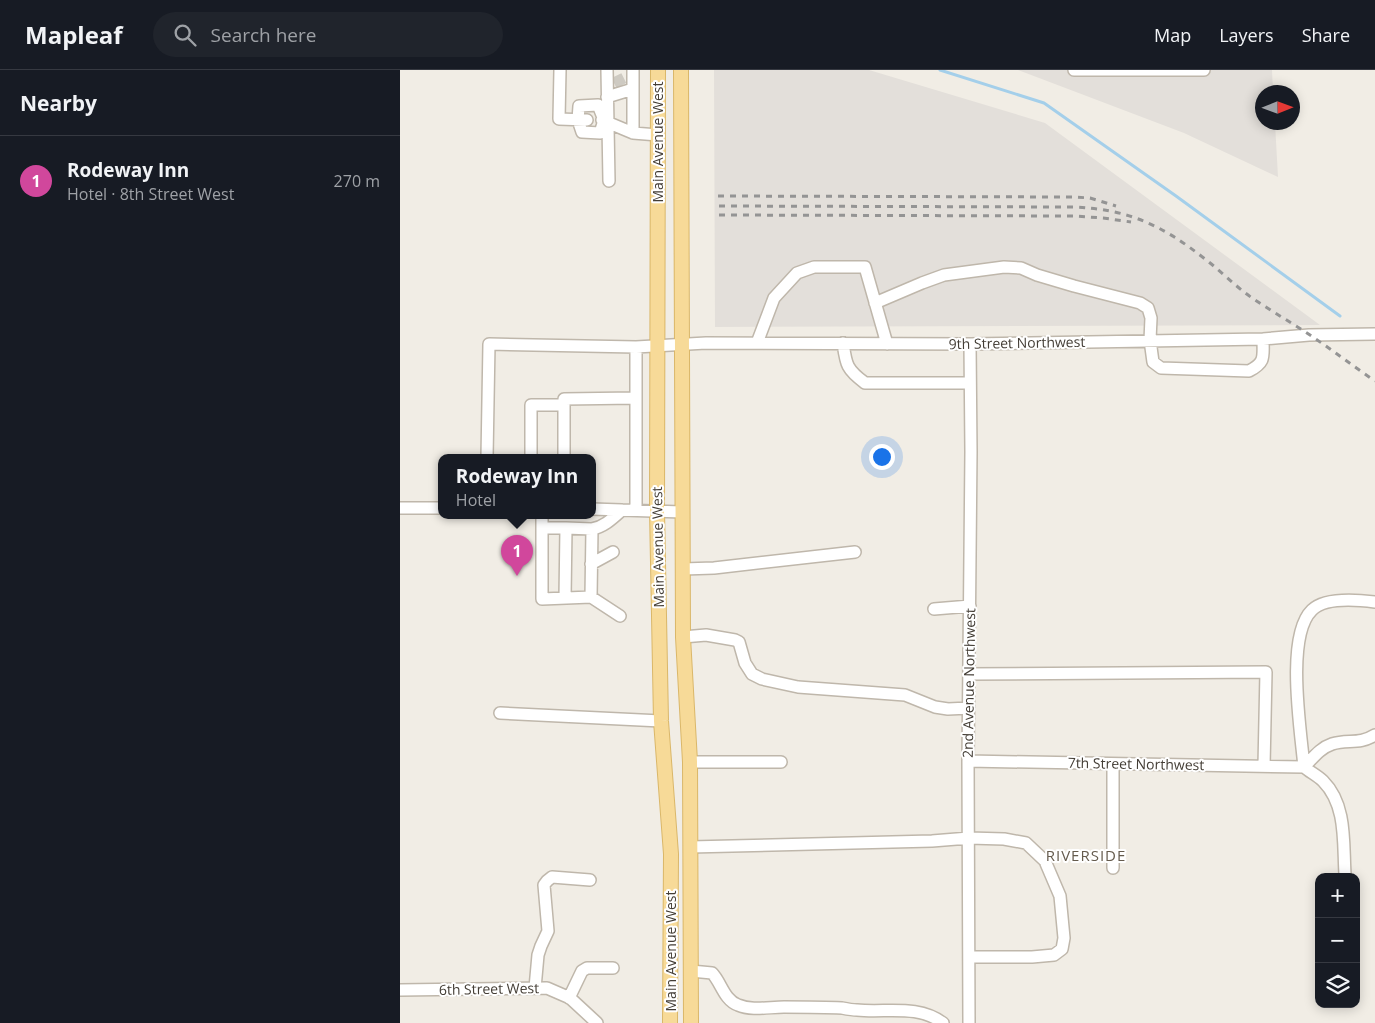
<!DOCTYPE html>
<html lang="en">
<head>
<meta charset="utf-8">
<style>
  body { margin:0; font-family:"Open Sans",sans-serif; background:#20242c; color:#f1f3f6 }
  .controls { position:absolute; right:15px; bottom:15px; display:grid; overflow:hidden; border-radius:10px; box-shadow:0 2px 12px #0003 }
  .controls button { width:45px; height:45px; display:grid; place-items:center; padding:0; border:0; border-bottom:1px solid #363941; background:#171b24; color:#f1f3f6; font:25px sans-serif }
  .compass { position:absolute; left:855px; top:15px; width:45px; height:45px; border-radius:50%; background:#171b24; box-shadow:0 2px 12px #0003; rotate:89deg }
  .you { position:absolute; left:481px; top:386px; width:18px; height:18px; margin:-12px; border:4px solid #fff; border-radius:50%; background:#1a73e8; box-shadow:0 0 0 8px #1a73e833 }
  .badge { display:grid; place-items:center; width:32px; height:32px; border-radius:50%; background:#ea3d22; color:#fff; font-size:16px; font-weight:700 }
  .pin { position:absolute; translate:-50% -41px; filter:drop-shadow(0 1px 2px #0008) }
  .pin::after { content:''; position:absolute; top:26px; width:18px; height:15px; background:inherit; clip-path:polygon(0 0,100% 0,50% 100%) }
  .popup { position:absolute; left:38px; top:384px; width:158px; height:65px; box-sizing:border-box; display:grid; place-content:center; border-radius:10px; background:#171b24; filter:drop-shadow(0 1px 4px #0005); font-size:16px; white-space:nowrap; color:#9ea1a6 }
  .popup b { font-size:19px; color:#f1f3f6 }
  .popup::after { content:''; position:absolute; left:50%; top:100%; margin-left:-10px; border:10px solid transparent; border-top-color:#171b24 }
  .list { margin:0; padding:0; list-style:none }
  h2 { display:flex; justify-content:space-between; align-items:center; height:65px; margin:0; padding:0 20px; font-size:21px }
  h2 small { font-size:16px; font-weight:400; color:#9ea1a6 }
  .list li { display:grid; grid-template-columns:32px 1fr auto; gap:15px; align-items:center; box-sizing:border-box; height:90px; padding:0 20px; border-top:1px solid #363941 }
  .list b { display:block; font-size:19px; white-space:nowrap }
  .list p { margin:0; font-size:16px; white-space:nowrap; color:#9ea1a6 }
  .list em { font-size:16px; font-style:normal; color:#9ea1a6 }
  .icon { flex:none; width:28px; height:28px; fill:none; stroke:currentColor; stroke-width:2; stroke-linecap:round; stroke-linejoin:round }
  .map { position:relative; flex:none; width:975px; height:953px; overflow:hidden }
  header { display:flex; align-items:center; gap:30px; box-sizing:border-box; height:70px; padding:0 25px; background:#171b24; border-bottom:1px solid #363941 }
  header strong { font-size:24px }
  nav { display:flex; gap:28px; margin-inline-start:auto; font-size:18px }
  .search { width:350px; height:45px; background:#20242c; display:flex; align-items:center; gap:12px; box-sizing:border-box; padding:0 18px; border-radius:28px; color:#9ea1a6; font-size:19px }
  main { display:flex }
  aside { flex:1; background:#171b24 }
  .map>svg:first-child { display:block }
  .industrial { fill:#e3dfda }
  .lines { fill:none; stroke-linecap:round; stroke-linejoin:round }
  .stream { stroke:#a4cfea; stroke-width:3 }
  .minor-tunnel { stroke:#cecac2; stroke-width:11; stroke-dasharray:11 5.5; stroke-linecap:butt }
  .minor-casing { stroke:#bfb7ab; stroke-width:14 }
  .major-casing { stroke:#dab769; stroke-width:16 }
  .minor { stroke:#fff; stroke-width:11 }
  .major { stroke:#f7da98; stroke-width:14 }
  .rail { stroke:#949494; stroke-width:3; stroke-dasharray:6 6; stroke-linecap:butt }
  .labels { text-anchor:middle; stroke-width:4; stroke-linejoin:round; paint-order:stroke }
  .street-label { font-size:14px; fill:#433d35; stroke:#fff }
  .neighbourhood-label { font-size:15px; letter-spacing:1px; fill:#655b4d; stroke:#fff }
</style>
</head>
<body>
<header>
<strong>Mapleaf</strong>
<div class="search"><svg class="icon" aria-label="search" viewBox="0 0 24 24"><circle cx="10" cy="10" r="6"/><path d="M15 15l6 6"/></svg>Search here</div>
<nav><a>Map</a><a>Layers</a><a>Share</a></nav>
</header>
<main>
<aside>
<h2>Nearby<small></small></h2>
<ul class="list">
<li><span class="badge" style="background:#d1479c">1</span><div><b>Rodeway Inn</b><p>Hotel · 8th Street West</p></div><em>270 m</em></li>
</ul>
</aside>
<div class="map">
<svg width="975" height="953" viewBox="0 0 975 953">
  <rect width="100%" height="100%" fill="#f1ede5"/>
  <path class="industrial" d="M314,0H469L645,53L920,255L315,257Z
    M618,0H872L873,22H862V52L875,53L878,107L784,63Z"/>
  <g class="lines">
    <path class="stream" d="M540,0L644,33L776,126L940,246"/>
    <path class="minor-tunnel" d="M214,13L224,8"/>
    <defs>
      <path id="minor" d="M160,0L159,49L187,50
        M207,0L209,111
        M674,0H804
        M207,27L233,19
        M198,35L204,50L200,63L182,62L178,50L179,36Z
        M202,50L233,63L258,65
        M233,63V0
        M475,233L522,213L544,205L604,197L621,198L637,205L674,216L740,233L748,238L751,248L750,270L753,292L761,298L849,301C866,292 863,287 863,269
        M357,273L374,228L397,203L414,197H465L487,274
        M443,273C446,294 446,299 465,313H570
        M236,277V440
        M87,387L89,274L236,277L306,273L570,274L863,269L909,265L975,264
        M131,387V335H164
        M164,387V329L235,328
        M0,438H42
        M192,439L282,442
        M142,445V529L191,527L192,459C204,457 213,448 222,440
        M142,458H166
        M191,494L213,482
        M283,499L314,498L455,482
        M191,527L220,546
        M165,528L166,458L192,459
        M534,539L570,536
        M283,567L306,565L335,570L339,572L345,593L352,604L362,609L398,617L505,625L535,637L548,639L569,638
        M569,604L866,602L864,696
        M100,643L261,651
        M568,691L904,697
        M290,692H381
        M713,694V798
        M904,697C913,688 920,678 932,674C948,669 959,675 975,665
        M290,777L532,771L569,768L604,769L626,773L645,791L660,826L664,868L662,879L654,885L632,887H569
        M945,804C943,773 947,735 923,711C918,706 910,702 904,697C901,662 885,566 912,540C925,527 959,530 975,532
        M291,901L312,903C321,912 324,930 338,935C352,941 369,937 384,937C403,937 423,937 442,938C447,939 452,940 457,940C486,943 518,934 543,953
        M135,918L138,885L141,876L148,861L144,815L147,811L152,807L190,810
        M0,920L147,918L170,928L197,953
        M169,928L182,901L187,898H213
        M569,953L568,691L571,382L570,274"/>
      <path id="major" d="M258,0L257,440L261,651L271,784L270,953
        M281,0L283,567L290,692L291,953"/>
    </defs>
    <use href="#minor" class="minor-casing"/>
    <use href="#major" class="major-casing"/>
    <use href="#minor" class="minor"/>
    <use href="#major" class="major"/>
    <path class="rail" d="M318,126L674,127L690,128L716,136
      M319,136L673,137C728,139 762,155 805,189C822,202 837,218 855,230C873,242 892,253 910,265C932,280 953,296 975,311
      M319,145L674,146L703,148L731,152"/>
  </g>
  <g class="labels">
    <g class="street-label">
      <text transform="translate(258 72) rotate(-90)" y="5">Main Avenue West</text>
      <text transform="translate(617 273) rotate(-1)" y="5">9th Street Northwest</text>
      <text transform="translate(258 477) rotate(-91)" y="5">Main Avenue West</text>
      <text transform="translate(569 613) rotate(-89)" y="5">2nd Avenue Northwest</text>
      <text transform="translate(736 694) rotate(1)" y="5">7th Street Northwest</text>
      <text transform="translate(271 881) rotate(-90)" y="5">Main Avenue West</text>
      <text transform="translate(89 919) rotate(-1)" y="5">6th Street West</text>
    </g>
    <g class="neighbourhood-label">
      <text x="686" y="791">RIVERSIDE</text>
    </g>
  </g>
</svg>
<div class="controls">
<button>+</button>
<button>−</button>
<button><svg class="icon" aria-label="layers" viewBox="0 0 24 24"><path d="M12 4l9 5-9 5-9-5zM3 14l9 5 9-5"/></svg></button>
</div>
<svg class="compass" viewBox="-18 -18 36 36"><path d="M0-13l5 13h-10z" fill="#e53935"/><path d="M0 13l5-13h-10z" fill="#9ea1a6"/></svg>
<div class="you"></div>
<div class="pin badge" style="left:117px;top:506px;background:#d1479c">1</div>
<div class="popup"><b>Rodeway Inn</b>Hotel</div>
</div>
</main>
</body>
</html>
